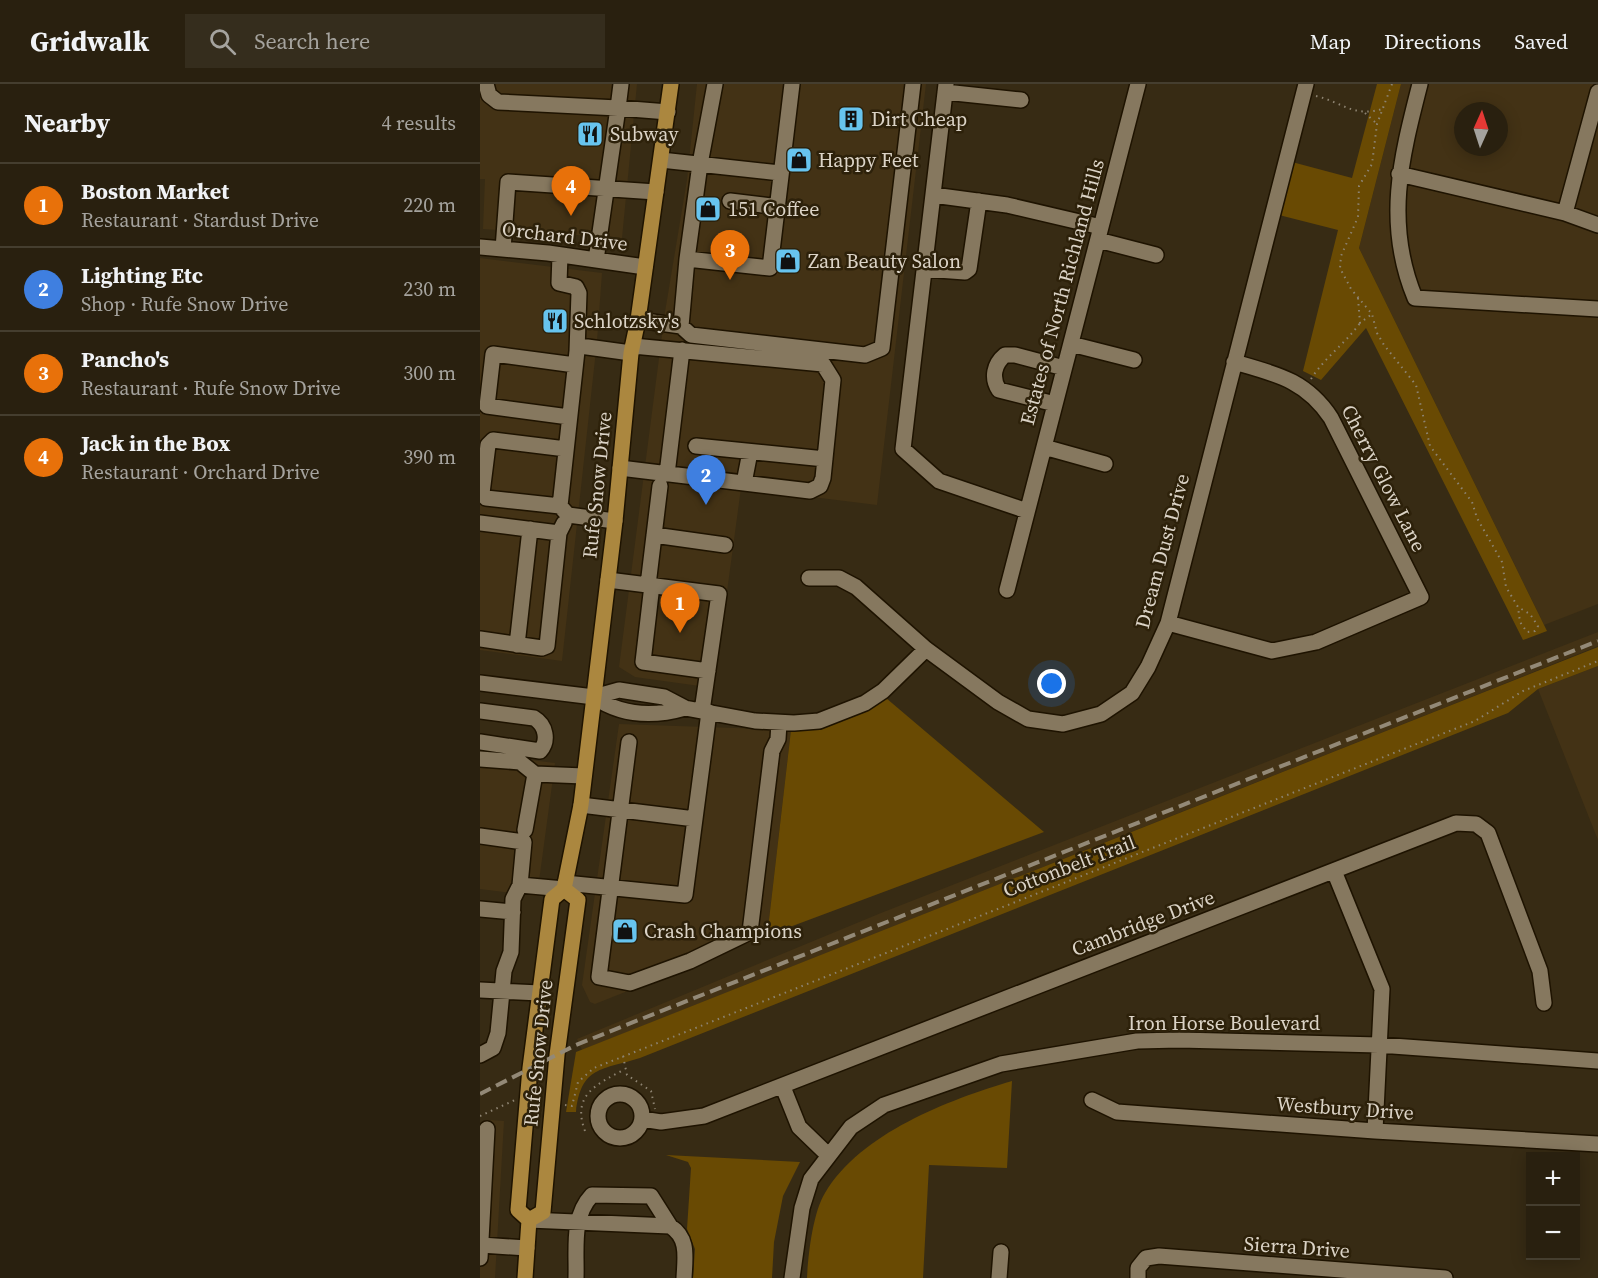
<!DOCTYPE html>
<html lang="en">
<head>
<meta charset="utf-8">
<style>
  body { margin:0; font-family:"Source Serif 4",serif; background:#352d1d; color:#f1f3f6 }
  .controls { position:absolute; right:18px; bottom:18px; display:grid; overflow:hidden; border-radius:0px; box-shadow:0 3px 15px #0003 }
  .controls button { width:54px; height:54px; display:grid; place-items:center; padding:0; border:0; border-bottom:2px solid #453e2f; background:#29200f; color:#f1f3f6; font:30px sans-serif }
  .compass { position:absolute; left:974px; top:18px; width:54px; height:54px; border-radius:50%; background:#29200f; box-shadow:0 3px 15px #0003; rotate:3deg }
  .you { position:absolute; left:572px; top:600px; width:21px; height:21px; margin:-15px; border:4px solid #fff; border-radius:50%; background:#1a73e8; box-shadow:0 0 0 9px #1a73e833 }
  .badge { display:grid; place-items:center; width:39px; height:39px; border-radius:50%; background:#ea580c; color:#fff; font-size:20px; font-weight:700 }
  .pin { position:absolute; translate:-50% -50px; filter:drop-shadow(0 2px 3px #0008) }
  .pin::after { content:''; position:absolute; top:32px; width:21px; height:18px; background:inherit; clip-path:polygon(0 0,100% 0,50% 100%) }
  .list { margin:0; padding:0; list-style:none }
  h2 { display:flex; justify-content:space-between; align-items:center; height:78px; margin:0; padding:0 24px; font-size:26px }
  h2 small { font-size:20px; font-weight:400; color:#a5a39e }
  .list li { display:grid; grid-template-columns:39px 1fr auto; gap:18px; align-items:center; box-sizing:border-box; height:84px; padding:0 24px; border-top:2px solid #453e2f }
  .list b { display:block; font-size:22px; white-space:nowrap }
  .list p { margin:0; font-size:20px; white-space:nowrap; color:#a5a39e }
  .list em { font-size:20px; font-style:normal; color:#a5a39e }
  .icon { flex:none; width:33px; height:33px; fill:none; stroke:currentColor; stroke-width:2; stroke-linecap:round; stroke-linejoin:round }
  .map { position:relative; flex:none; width:1118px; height:1194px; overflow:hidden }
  header { display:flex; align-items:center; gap:36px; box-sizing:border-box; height:84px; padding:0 30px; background:#29200f; border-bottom:2px solid #453e2f }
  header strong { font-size:28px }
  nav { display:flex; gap:33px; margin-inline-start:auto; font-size:21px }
  .search { width:420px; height:54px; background:#352d1d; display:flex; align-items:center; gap:15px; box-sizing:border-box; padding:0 21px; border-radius:0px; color:#a5a39e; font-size:22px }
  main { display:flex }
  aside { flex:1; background:#29200f }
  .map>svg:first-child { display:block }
  .built { fill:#433215; fill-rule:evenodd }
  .green { fill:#694a03 }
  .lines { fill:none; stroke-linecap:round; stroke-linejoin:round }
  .minor-casing { stroke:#1e1300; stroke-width:18 }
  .major-casing { stroke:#1e1300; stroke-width:18 }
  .path { stroke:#8d8371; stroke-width:2; stroke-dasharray:1.5 4.5; stroke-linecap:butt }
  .minor { stroke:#86785f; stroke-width:15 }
  .major { stroke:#ab873f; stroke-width:15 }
  .rail { stroke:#938977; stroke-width:4; stroke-dasharray:12 6; stroke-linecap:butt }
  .labels { text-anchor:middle; stroke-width:5; stroke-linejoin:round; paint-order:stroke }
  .poi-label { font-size:20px; fill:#dbd3c6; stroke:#2d210a; text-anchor:start }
  .street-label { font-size:20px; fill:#dbd3c6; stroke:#2d210a }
</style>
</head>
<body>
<header>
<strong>Gridwalk</strong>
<div class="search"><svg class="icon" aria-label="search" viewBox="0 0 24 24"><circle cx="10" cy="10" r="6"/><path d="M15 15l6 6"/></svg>Search here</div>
<nav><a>Map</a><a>Directions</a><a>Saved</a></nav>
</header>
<main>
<aside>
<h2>Nearby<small>4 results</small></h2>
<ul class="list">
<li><span class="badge" style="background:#e8710a">1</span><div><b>Boston Market</b><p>Restaurant · Stardust Drive</p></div><em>220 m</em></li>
<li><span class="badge" style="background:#3f7fe0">2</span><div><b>Lighting Etc</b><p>Shop · Rufe Snow Drive</p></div><em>230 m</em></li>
<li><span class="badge" style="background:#e8710a">3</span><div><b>Pancho's</b><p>Restaurant · Rufe Snow Drive</p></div><em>300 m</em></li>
<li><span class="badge" style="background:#e8710a">4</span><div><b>Jack in the Box</b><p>Restaurant · Orchard Drive</p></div><em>390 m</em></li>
</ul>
</aside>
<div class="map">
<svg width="1118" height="1194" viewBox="0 0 1118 1194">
  <rect width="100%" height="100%" fill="#372b14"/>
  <path class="built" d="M0,0H157L142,154L3,145L5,95H0Z
    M217,0H446L397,421L261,404L234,604L155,593L139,583L185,228L207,96Z
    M921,0H1118V520L1064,541L879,164ZM983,27H1019V63H983Z
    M0,174L122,189L117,257L82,577L0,566Z
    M1118,548V562L961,625L102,966L97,955L401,829Z
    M1118,582V756L1058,605Z
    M139,640L311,646L289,836L291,850L115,920L110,918L102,901Z
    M0,670L75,679L57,812L0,805Z
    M11,1036L24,1037L15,1194H0V1039Z"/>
  <path class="green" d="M897,0H921L879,164L1067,547L1043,556L886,244L841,296L823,287L858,146L799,131L812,78L872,94Z
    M1118,563V582L1058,605L1028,629L160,974C122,986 101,982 96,1028H86L96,968Z
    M406,614L564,748L291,850L289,836L311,646C347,644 377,634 406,614Z
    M532,997L527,1084L449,1081L443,1194H327C328,1171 333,1128 345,1109C381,1049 468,1016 532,997Z
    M186,1071L320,1078L303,1112L294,1158L292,1194H213L215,1165L207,1145L211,1084L208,1078Z"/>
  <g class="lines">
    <defs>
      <path id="minor" d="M6,0L9,11L18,18L138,24L141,0
        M235,0L220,80L207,175L290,184L312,0
        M466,0L423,365L459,397L547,427
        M940,0C921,74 904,139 935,214L1118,225
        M465,8L541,16
        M181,76L300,89
        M919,90L1085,129L1118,141
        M453,111L527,121L621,143
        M250,117L299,123
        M1085,129L1118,8
        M618,156L676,171
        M0,163L68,169L165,183
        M23,165L28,98L176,108
        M80,171L79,199L96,203L99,209L97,267
        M116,176L138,24L188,28
        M444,185L485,188L489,185L499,117
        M158,236L201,242L211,251L385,271L402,264L433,0
        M201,242L207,175
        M591,260L654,276
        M575,320L519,306C511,294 514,280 525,271H535L584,284
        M89,333L7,322L13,270L95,281
        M216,362L345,375
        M564,363L625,380
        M140,384L330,407L340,402L343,394L353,296L343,280L153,262
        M187,390L202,266
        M264,399L270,368
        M80,422L6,414L2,409L8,361L13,356L86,365
        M135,437L88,431L80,422L97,267L100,262L151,269
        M0,439L79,449L84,439
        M174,451L245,461
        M329,494H359L376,503L446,565L518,618L548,635L583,640L621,630L652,609L668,583L688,539L826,0
        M128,496L239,510L222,627
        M168,501L180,402
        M172,501L163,578L228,587
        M527,506L658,0
        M688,539L792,567L836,558L941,513L851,334C826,296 796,290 754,278
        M0,555L62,564L67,562L79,449
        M37,561L50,445
        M0,599L114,613L139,606L184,613L205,624L275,637L314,639L339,637L385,619L403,607L446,565
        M114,613C142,632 174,633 205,624
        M0,627L54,634C66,641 69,657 60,667L0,658
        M149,658L119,893L150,899L210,877L270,848L292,667L298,655L299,639
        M0,675L40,678L55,690L104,692
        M101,721L215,735
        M45,746L55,690
        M0,752L44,758L40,801L84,805
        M854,787L902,905L895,1047
        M85,799L205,811L229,628
        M0,825L33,828
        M0,906L60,909
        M0,971L13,964L18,949L24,887L31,868L33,815L40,801
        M303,1003L319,1043L348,1071
        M118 1032a22 22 0 1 1 44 0a22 22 0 1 1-44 0Z
        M612,1016L637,1028L895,1047L1118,1060
        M162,1035L181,1038L224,1032L976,739L996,740L1008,749L1060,887L1064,919
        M49,1136L190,1142C209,1154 205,1173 204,1194
        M1,1161L47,1164
        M0,1174L7,1045
        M96,1194C97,1166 91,1133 112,1111L171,1112L190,1142
        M312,1194L322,1124L331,1095L371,1043L404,1021L521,980L657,957L699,956L899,961L1118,977
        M519,1194L521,1168
        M658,1194V1184L666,1174L679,1172L965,1194"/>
      <path id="major" d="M49,1136L38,1126L50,984L72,815L84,805L101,721L135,437L151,269L158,236L191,0
        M49,1136L63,1128L77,971L98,816L84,805
        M45,1194L49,1136"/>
    </defs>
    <use href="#minor" class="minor-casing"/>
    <use href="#major" class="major-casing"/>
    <path class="path" d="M912,0L897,40L892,80L879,102L878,133L861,172L860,184L871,205L892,230L897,249L904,261L936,301L950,362L992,418L997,434L1022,478L1026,503L1038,523L1040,538L1047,548L1055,547L1058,542L1050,530L1038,523
      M836,12C862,18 875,35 905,24
      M885,29L897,40
      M878,214L880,239L892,230
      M831,295C845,273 865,260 880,239
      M143,972L147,991L171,1007L175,1025
      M85,1021L92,1022L98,998L114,984L995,637L1043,607L1118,577
      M0,1032L35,1016
      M105,1047C91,1010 118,1000 145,985"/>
    <use href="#minor" class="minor"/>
    <use href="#major" class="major"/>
    <path class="rail" d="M0,1010L96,961L146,941L1118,557"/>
  </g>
  <defs>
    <symbol id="building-square" viewBox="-11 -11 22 22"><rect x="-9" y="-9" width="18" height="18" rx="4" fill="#67c4ef" stroke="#2d210a"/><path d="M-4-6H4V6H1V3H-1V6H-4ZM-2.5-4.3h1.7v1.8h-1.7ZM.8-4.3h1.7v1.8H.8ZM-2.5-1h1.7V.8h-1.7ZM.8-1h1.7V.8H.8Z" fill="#111"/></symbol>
    <symbol id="restaurant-square" viewBox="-11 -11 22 22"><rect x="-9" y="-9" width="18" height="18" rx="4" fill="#67c4ef" stroke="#2d210a"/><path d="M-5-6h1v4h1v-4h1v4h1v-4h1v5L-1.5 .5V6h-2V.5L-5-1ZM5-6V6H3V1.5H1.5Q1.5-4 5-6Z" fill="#111"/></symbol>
    <symbol id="shop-square" viewBox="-11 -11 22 22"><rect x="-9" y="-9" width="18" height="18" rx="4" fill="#67c4ef" stroke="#2d210a"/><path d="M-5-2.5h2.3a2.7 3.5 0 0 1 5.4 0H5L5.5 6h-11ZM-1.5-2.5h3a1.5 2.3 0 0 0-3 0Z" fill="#111"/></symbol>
  </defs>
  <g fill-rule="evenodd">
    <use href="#building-square" x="356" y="20" width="30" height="30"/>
    <use href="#restaurant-square" x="95" y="35" width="30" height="30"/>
    <use href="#shop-square" x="304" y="61" width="30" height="30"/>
    <use href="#shop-square" x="213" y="110" width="30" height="30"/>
    <use href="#shop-square" x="293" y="162" width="30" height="30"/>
    <use href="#restaurant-square" x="60" y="222" width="30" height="30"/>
    <use href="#shop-square" x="130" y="832" width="30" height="30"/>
  </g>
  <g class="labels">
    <g class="poi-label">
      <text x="391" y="42">Dirt Cheap</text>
      <text x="130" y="57">Subway</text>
      <text x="338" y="83">Happy Feet</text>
      <text x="248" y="132">151 Coffee</text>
      <text x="328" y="184">Zan Beauty Salon</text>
      <text x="94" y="244">Schlotzsky's</text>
      <text x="164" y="854">Crash Champions</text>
    </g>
    <g class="street-label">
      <text transform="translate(85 152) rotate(7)" y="7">Orchard Drive</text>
      <text transform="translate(582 208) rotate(-75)" y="7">Estates of North Richland Hills</text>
      <text transform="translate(904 394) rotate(63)" y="7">Cherry Glow Lane</text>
      <text transform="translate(117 401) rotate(-84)" y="7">Rufe Snow Drive</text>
      <text transform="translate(682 467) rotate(-75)" y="7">Dream Dust Drive</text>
      <text transform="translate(589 782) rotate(-21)" y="7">Cottonbelt Trail</text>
      <text transform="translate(663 839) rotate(-21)" y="7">Cambridge Drive</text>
      <text x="744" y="946">Iron Horse Boulevard</text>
      <text transform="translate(58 969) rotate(-84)" y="7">Rufe Snow Drive</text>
      <text transform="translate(865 1024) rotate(4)" y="7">Westbury Drive</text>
      <text transform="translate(817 1163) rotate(4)" y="7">Sierra Drive</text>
    </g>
  </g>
</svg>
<div class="controls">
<button>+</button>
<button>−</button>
</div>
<svg class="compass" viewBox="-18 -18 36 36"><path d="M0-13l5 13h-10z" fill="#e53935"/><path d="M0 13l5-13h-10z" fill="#a5a39e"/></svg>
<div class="you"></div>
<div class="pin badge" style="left:200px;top:549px;background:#e8710a">1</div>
<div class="pin badge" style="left:226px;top:421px;background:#3f7fe0">2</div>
<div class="pin badge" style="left:250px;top:196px;background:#e8710a">3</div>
<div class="pin badge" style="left:91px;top:132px;background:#e8710a">4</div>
</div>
</main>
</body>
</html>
